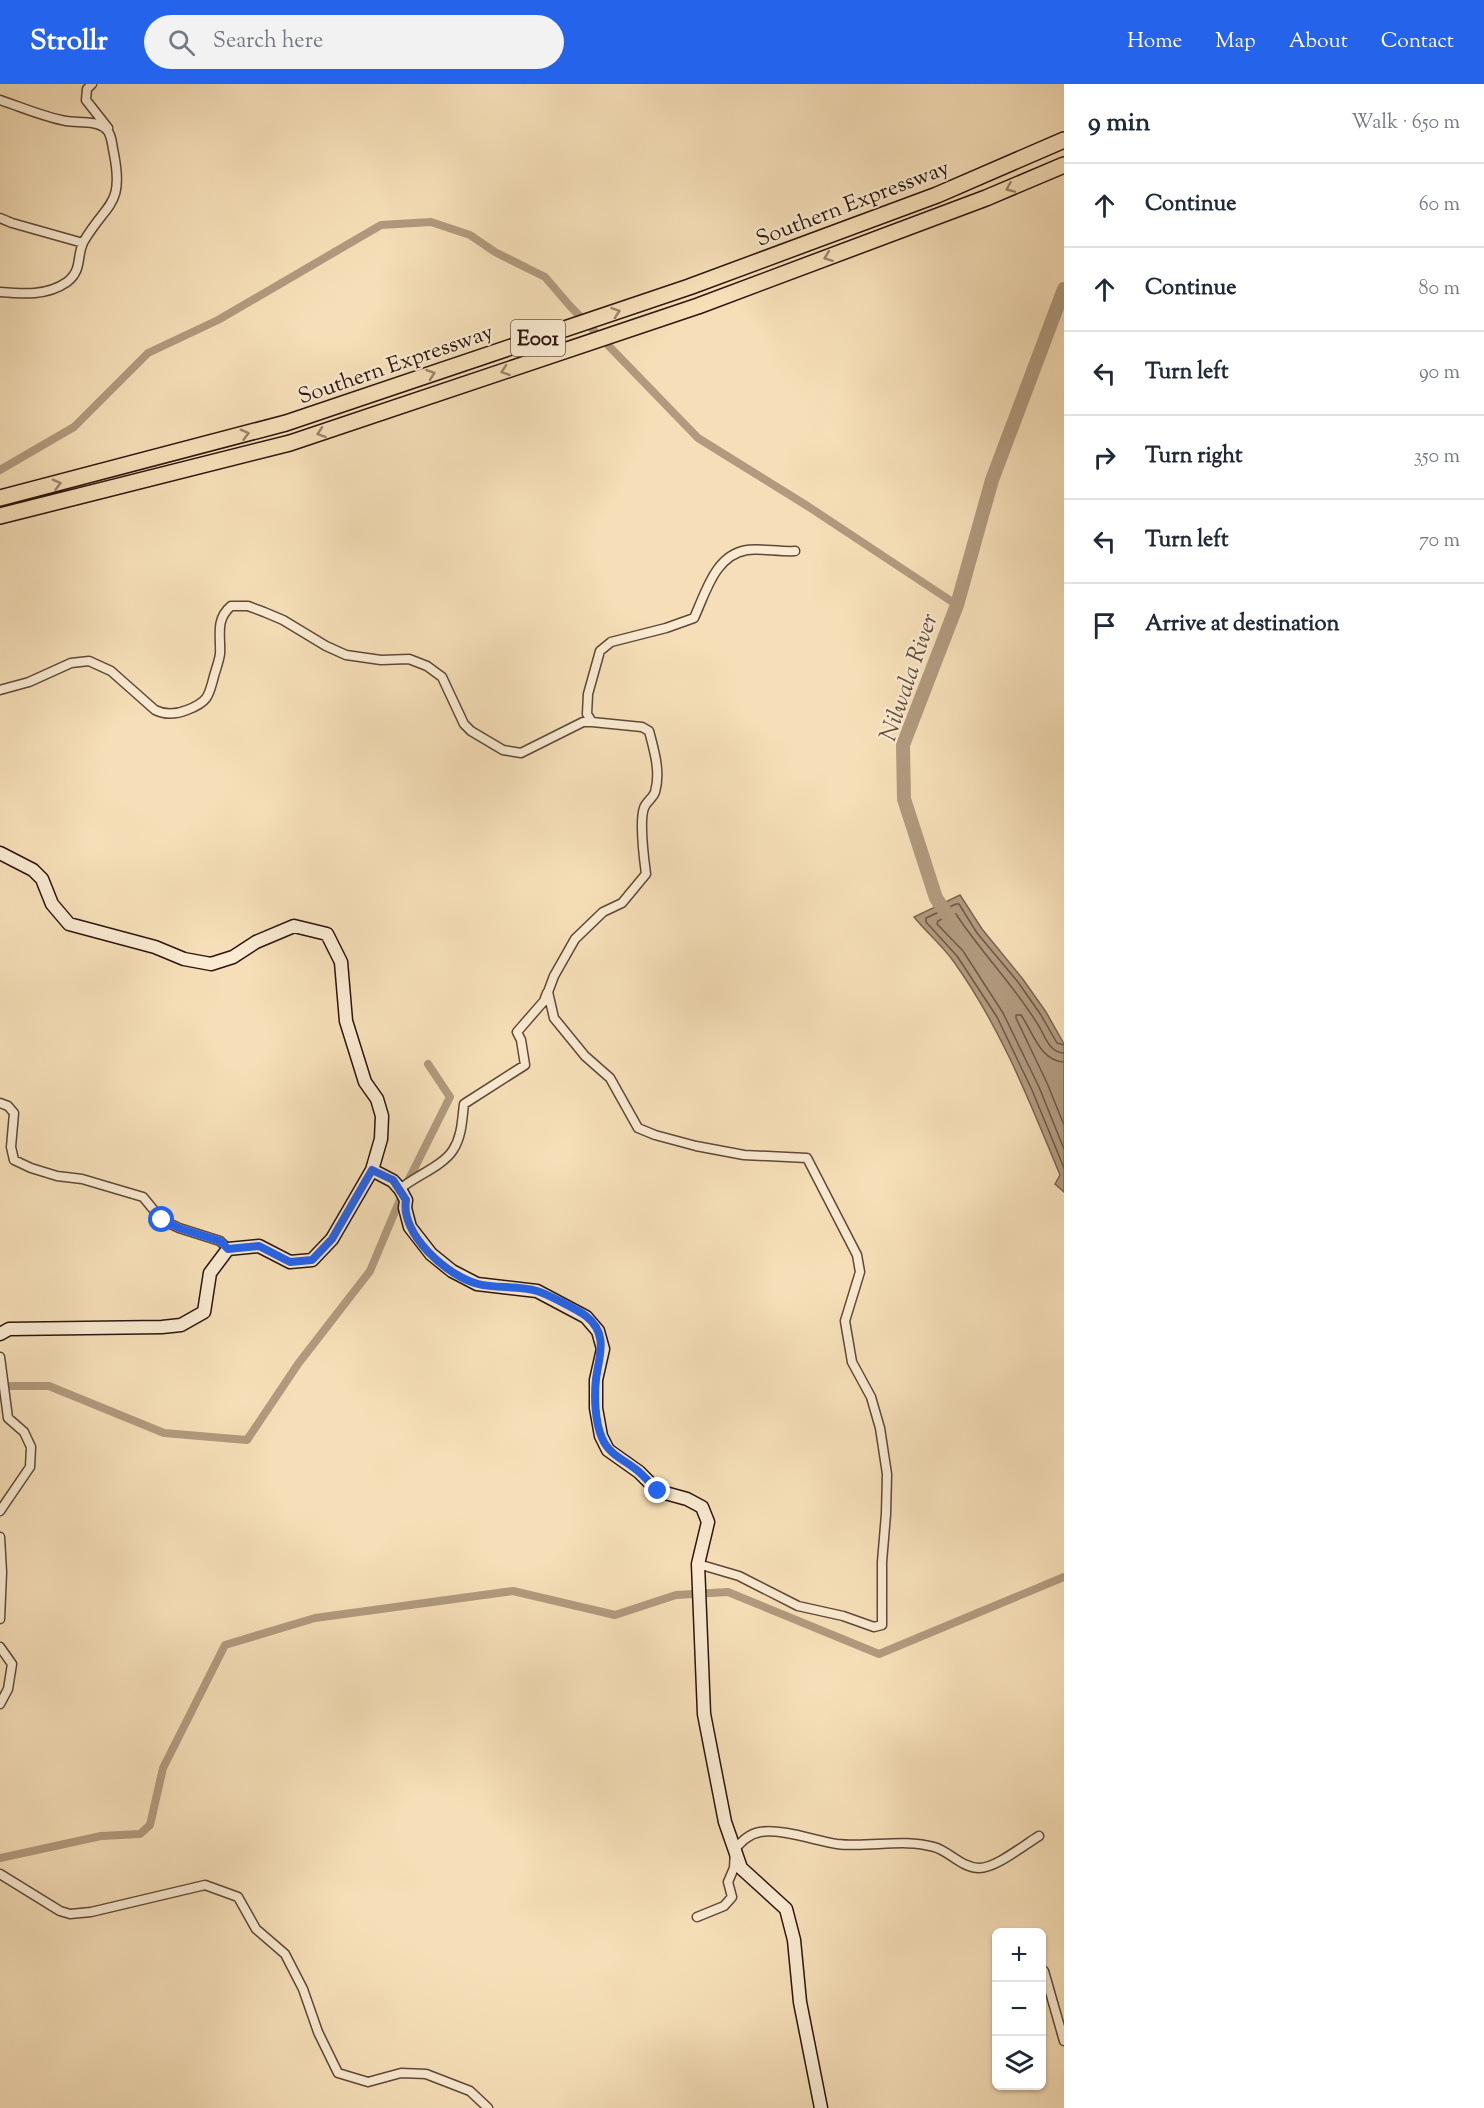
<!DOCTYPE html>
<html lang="en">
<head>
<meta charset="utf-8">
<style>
  body { margin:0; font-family:"Sorts Mill Goudy",serif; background:#f2f2f3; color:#1f2937 }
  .controls { position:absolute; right:18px; bottom:18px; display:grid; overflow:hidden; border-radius:9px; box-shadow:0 2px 4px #0004 }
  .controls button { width:54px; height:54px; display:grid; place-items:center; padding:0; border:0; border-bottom:2px solid #e0e1e3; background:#fff; color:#1f2937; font:30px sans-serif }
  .stop { position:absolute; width:18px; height:18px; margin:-14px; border:4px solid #2563eb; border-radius:50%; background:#fff }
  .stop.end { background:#2563eb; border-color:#fff; box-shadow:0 2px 6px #0008 }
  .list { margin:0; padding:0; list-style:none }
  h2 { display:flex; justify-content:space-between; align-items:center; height:78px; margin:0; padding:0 24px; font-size:26px }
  h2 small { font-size:20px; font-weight:400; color:#747a83 }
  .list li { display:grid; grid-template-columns:39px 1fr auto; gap:18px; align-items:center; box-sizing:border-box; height:84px; padding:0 24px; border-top:2px solid #e0e1e3 }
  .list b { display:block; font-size:22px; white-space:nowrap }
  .list em { font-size:20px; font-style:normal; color:#747a83 }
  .icon { flex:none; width:33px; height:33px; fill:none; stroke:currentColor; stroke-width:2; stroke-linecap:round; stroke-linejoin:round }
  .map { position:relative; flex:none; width:1064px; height:2024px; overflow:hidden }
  header { display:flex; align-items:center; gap:36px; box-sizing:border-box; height:84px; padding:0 30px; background:#2563eb; color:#fff }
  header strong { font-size:28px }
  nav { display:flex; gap:33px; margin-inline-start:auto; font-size:21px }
  .search { width:420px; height:54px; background:#f2f2f3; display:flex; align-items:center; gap:15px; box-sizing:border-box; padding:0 21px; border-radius:33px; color:#747a83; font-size:22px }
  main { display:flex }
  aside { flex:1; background:#fff }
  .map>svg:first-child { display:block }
  .water { fill:#b19a7e; stroke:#7b6551; stroke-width:1.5 }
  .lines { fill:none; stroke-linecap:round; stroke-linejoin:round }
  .shore { stroke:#6e5846; stroke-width:1.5 }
  .canal { stroke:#b19a7e; stroke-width:8 }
  .river { stroke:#b19a7e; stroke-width:14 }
  .street-casing { stroke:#5e4838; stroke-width:11 }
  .secondary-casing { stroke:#2b150d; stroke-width:15 }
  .highway-casing { stroke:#2b150d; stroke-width:18 }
  .street { stroke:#f9ead1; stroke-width:8 }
  .secondary { stroke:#f9ead1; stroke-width:12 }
  .highway { stroke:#f6dfb8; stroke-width:15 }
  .oneway { stroke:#9b846b }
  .route { stroke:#2563eb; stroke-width:8 }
  .labels { text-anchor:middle; stroke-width:4.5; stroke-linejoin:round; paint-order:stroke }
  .shield { fill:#f9ead1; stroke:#695548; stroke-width:1.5 }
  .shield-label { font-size:21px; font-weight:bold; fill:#2b150d }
  .street-label { font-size:22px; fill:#2b150d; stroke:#f9ead1 }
  .water-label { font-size:24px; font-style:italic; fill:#614a3a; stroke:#f9ead1 }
</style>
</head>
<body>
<header>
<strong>Strollr</strong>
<div class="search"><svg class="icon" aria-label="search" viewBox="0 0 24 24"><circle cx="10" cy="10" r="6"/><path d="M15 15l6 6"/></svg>Search here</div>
<nav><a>Home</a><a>Map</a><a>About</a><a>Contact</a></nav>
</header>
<main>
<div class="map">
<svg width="1064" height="2024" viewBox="0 0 1064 2024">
  <rect width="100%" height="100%" fill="#f6dfb8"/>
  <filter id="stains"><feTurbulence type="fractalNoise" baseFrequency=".00333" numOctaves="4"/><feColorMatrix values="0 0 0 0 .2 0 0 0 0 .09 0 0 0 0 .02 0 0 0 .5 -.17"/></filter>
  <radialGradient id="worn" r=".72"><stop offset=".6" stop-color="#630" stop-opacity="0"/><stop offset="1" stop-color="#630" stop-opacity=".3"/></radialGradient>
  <path class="water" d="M960,811L982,845L1022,894L1046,928L1064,960V1108L1055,1100L1060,1091C1029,1016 1001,944 954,878C943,862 926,848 914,833Z"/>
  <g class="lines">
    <path class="shore" d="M1064,961L1057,959L1041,931L1018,898L977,849L959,820H956L926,834V838L957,872L997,933L1032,1006L1064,1084
      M1064,969C1050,968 1046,955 1040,944C1016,903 982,870 956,830H953L938,837L937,840L940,843L963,867L1003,929L1039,1003L1064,1065
      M1064,978C1040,977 1033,948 1021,931H1016V934L1047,999L1064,1041"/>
    <path class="canal" d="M0,386L74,343L148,269L218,236L381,141L431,138L470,151L495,168L545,193L570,222L698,354L809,423L957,521
      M0,1302H49L164,1349L247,1356L298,1280L370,1187L407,1099L450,1013L428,980
      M0,1774L101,1752L140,1750L150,1741L163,1684L225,1561L315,1534L513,1507L615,1531L676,1511L728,1508L879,1570L1064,1493"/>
    <path class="river" d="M950,835L936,814L904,715L903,661L957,521L992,396L1064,205"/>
    <defs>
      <path id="street" d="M92,0L87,5L86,16L108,44
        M0,16C21,23 44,33 66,37C78,39 97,36 106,45C112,50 112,62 114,70C124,122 107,118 84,157C76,171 83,186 67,198C47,212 23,210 0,208
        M0,134L12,139L83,159
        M0,606L29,598L71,579L89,577L111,587L155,626C165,631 177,630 187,626C208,618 209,612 214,592C216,585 219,577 220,570C221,551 215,536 231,522H248L264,528L283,536L326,562L346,571L381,576L409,575L427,582L442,593L464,640L471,647L503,666L521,669L583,638H592
        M0,1019L8,1022L14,1029L11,1063L14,1076L31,1084L57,1092L82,1095L143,1113L162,1136L179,1144L220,1157L228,1165
        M400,1105C415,1092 443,1082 453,1066C462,1052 462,1036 464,1020L525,981L521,956L517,948L544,917L547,909
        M0,1273L8,1334L24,1348L31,1363L30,1383L0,1427
        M0,1453L2,1488L0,1535
        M698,1480L739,1492L798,1522L843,1532L874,1543L882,1541V1478L886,1430L887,1390L880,1344L871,1313L852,1278L845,1237L860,1188L857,1171L807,1074L744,1071L696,1062L655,1051L638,1044L610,994L585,972L554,934L548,908L554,892L575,855L603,828L622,819L646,790C644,775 639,738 644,724C646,718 653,714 655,708C661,688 654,666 649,647L642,643L592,638L587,630L588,610L600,567L611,558L666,544L694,534C706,508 715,471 747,466C758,464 781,468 795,467
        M0,1563L12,1580L8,1605L0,1620
        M0,1790L60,1827L70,1830L91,1828L205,1801L238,1813L256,1845L285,1870L303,1905L318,1948L338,1989L368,1998L401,1989L426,1990L470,2007L488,2024
        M697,1833L724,1822L732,1813L728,1798L734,1784L735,1765C742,1757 749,1750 760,1748C780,1744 817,1757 837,1760C869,1764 903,1754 934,1763C949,1767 962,1784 979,1784C996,1784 1024,1761 1039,1752
        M1044,1887L1064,1957"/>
      <path id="secondary" d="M0,769L33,786L42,795L52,820L69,840L155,863L184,875L211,880L233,873L256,858L294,842L327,850L341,878L346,937L365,998L377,1015L382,1032L381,1055L372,1086L393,1097L400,1105L406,1116L405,1124L410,1143L431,1170L452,1187L477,1200L537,1207L586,1233L598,1247L603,1265L596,1296V1324L601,1352L608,1366L639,1388L658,1407L687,1415L702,1423L708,1438L698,1480L704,1630L725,1738L741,1784L786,1825L794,1856L800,1918L821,2024
        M0,1250L9,1245L162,1243L181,1241L204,1228L210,1189L228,1165L259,1162L290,1178L312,1176L332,1155L372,1086"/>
      <path id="highway" d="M0,414L286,339L689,203L937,111L1064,56
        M0,432L290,359L698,222L986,114L1064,81"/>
    </defs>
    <use href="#street" class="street-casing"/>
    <use href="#secondary" class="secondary-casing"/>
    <use href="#highway" class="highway-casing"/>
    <use href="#street" class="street"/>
    <use href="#secondary" class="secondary"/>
    <use href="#highway" class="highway"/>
  </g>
  <defs><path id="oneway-chevron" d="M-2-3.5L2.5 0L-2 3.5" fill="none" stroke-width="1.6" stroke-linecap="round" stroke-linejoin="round" transform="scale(1.5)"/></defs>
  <g class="oneway">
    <use href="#oneway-chevron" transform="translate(1010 104) rotate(157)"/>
    <use href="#oneway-chevron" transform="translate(828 173) rotate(159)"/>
    <use href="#oneway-chevron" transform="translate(616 228) rotate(-19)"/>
    <use href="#oneway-chevron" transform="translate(505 287) rotate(161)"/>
    <use href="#oneway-chevron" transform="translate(431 290) rotate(-19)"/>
    <use href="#oneway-chevron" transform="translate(321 349) rotate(161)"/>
    <use href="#oneway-chevron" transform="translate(245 350) rotate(-15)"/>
    <use href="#oneway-chevron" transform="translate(57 400) rotate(-15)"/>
  </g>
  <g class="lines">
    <path class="route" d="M162,1136L179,1144L220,1157L228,1165L259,1162L290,1178L312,1176L332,1155L372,1086L393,1096L406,1116C400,1150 447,1192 478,1200C497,1205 518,1201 537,1207C547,1210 578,1226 586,1232C609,1250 599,1272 596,1295C594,1313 595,1338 602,1354C609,1371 625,1376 638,1387C645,1393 651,1400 658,1407"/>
  </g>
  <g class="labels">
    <rect class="shield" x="511" y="236" width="54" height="36" rx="4.5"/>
    <g class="shield-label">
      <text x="538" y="261">E001</text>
    </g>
    <g class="street-label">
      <text transform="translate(852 118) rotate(-21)" y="8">Southern Expressway</text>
      <text transform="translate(395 279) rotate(-19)" y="8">Southern Expressway</text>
    </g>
    <g class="water-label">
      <text transform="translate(908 593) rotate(-71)" y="8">Nilwala River</text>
    </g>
  </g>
  <rect width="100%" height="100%" filter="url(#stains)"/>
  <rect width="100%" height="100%" fill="url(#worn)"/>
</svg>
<div class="controls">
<button>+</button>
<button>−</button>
<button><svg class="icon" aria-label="layers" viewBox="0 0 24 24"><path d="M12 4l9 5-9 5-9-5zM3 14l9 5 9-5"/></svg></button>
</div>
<div class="stop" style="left:162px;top:1136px"></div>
<div class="stop end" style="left:658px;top:1407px"></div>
</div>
<aside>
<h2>9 min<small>Walk · 650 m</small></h2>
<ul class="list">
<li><svg class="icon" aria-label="ahead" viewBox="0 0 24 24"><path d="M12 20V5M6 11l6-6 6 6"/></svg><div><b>Continue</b></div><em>60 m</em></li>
<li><svg class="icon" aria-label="ahead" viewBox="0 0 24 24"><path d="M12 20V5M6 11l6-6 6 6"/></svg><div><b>Continue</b></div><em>80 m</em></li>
<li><svg class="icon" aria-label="left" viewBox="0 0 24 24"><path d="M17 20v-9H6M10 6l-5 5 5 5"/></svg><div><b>Turn left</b></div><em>90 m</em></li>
<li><svg class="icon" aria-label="right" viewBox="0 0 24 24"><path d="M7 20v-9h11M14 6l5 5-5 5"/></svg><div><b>Turn right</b></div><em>350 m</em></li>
<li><svg class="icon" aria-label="left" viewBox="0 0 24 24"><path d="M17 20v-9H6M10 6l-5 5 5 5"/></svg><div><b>Turn left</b></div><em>70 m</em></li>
<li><svg class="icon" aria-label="arrive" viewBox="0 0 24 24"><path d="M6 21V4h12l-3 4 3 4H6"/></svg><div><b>Arrive at destination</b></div></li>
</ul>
</aside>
</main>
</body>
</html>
